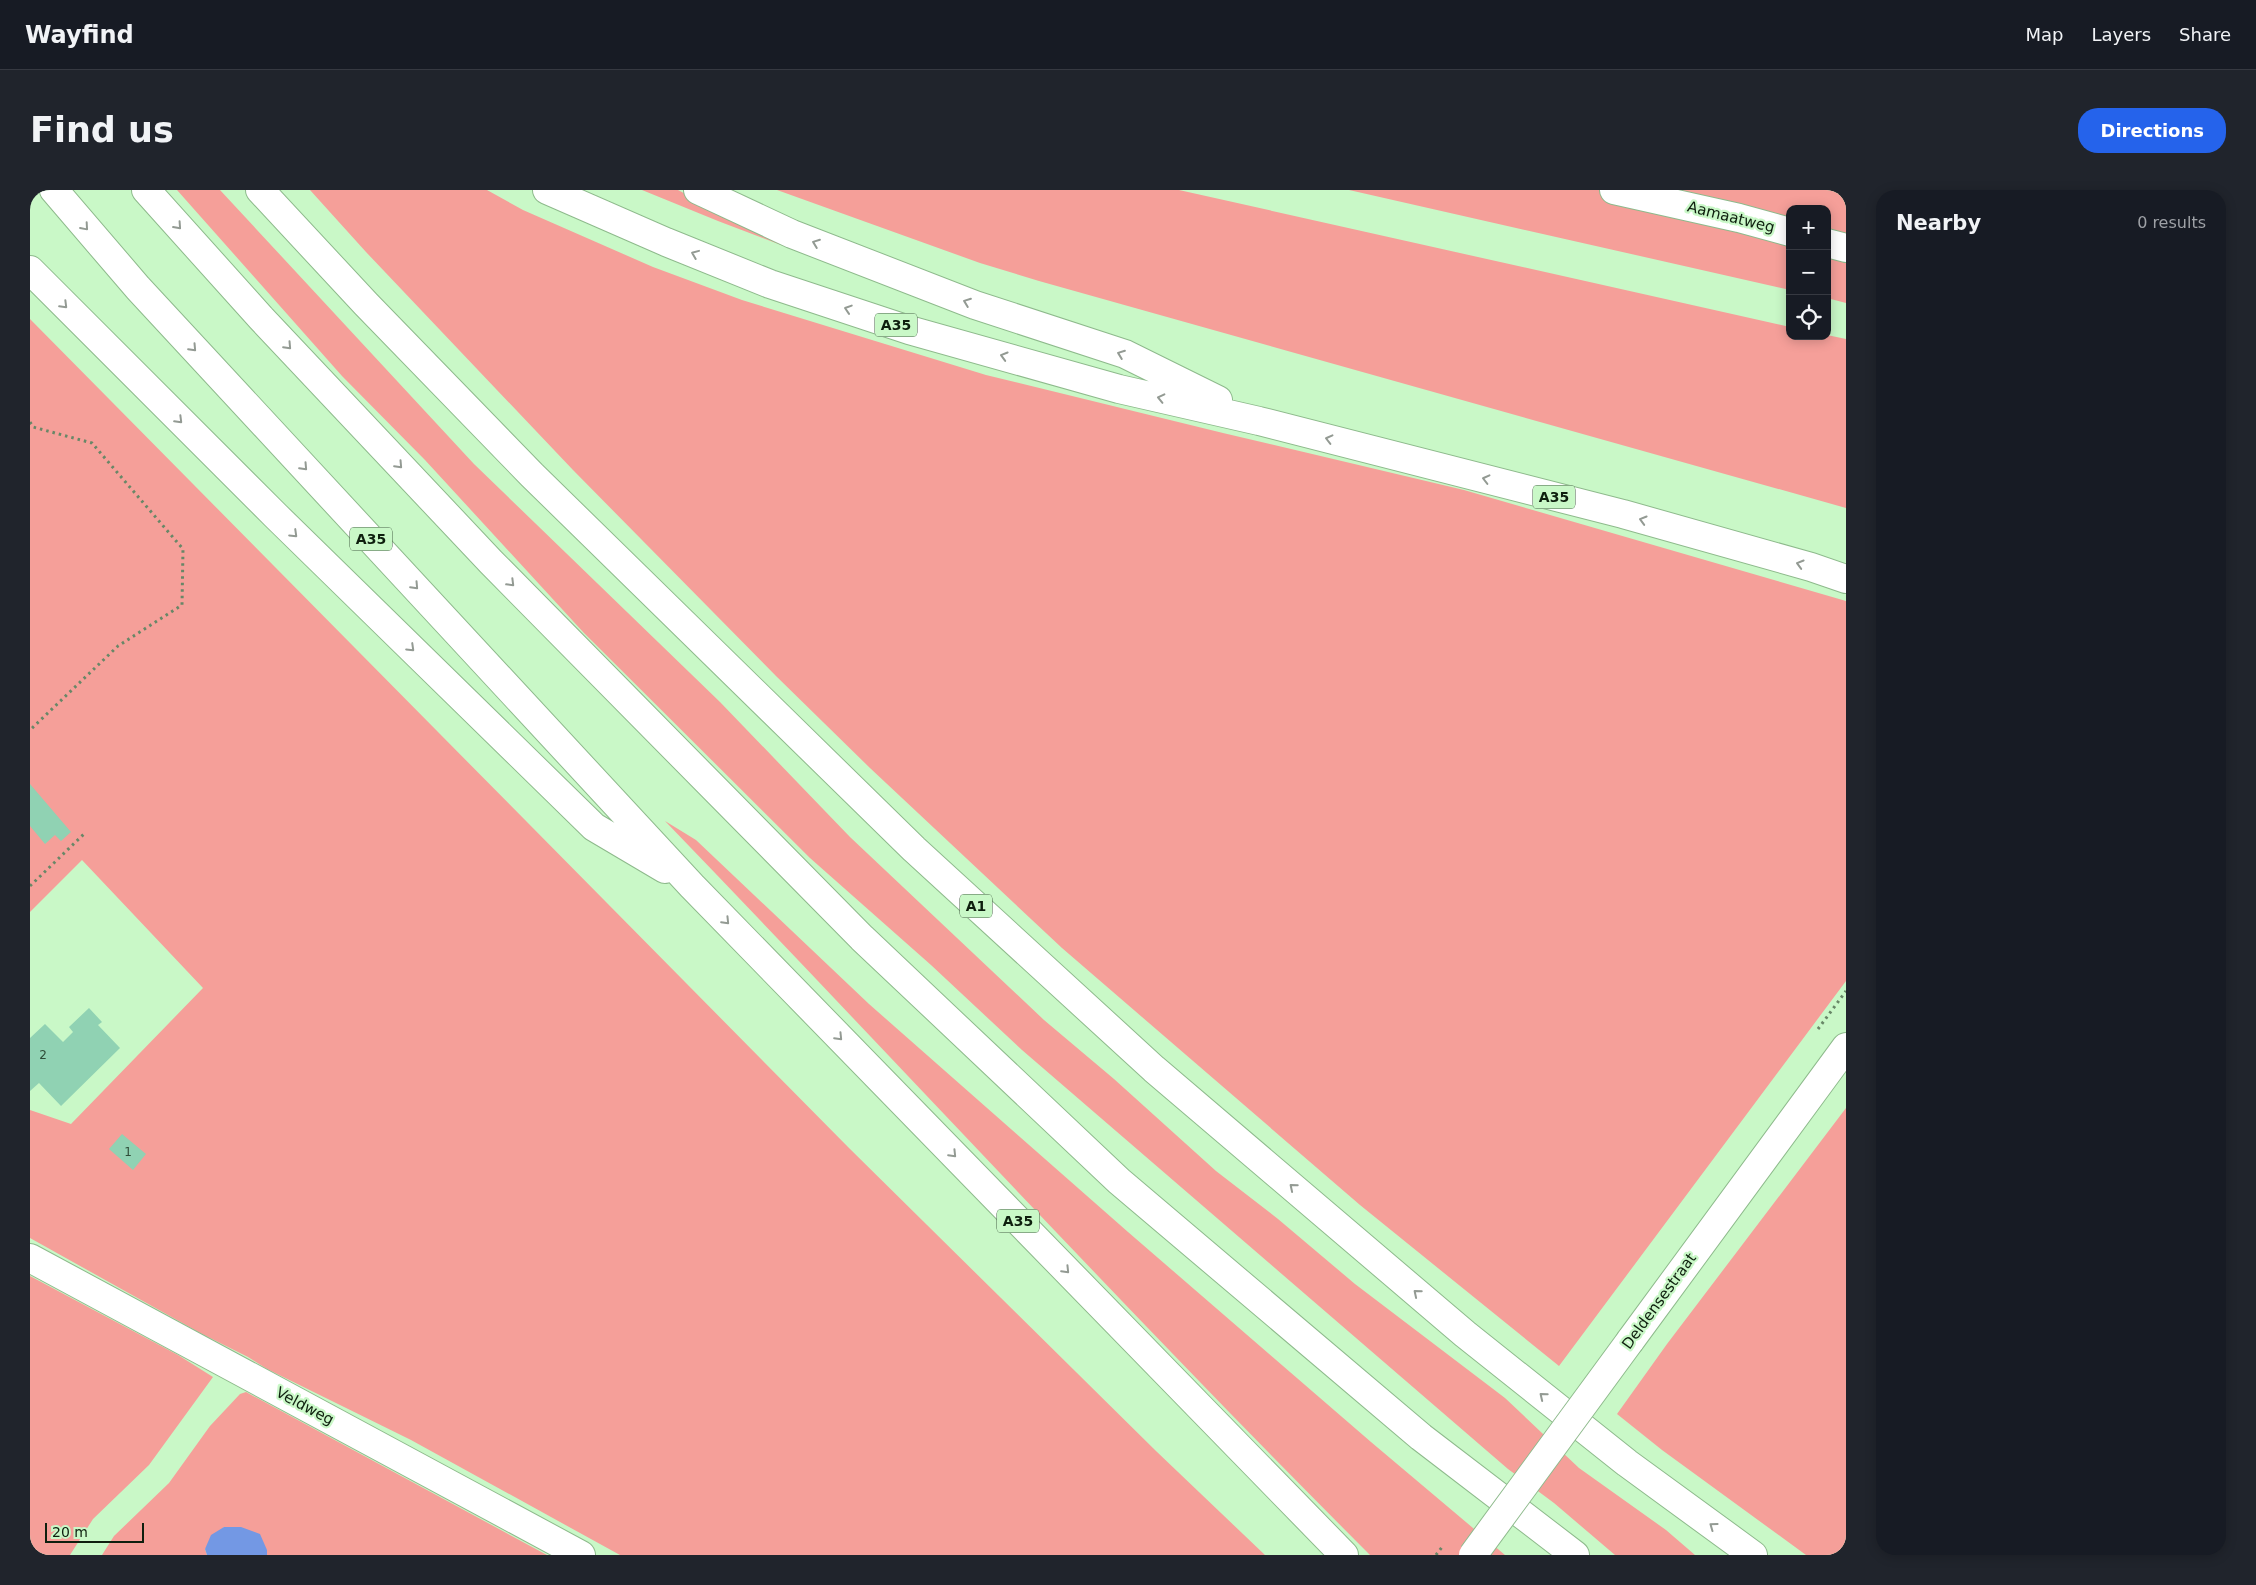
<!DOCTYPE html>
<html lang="en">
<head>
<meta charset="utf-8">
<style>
  body { margin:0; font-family:"DejaVu Sans",sans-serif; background:#20242c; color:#f1f3f6 }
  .controls { position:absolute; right:15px; top:15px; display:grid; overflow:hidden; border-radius:10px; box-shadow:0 2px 12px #0003 }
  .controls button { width:45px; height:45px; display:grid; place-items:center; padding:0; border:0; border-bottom:1px solid #363941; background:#171b24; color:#f1f3f6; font:25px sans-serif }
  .scale { position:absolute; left:15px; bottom:12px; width:99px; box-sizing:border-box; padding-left:5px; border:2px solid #0e1f0e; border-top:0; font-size:14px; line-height:18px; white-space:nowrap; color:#0e1f0e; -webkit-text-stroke:4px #c9f8c7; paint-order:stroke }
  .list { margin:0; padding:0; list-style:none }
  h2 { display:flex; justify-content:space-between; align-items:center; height:65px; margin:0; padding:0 20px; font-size:21px }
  h2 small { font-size:16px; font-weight:400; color:#9ea1a6 }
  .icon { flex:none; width:28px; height:28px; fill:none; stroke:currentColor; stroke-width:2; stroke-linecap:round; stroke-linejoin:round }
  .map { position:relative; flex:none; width:1816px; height:1365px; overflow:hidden; border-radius:20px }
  header { display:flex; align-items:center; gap:30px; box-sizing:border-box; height:70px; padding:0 25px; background:#171b24; border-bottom:1px solid #363941 }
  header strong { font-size:24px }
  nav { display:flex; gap:28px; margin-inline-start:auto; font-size:18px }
  .intro { display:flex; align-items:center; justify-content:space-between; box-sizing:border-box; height:120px; padding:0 30px }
  h1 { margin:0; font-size:35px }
  .button { padding:12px 22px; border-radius:20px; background:#2563eb; color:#fff; font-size:18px; font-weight:700 }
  main { display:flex; gap:30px; padding:0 30px }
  aside { flex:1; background:#171b24; border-radius:20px; box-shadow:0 2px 12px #0003 }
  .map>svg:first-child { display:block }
  .green { fill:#f59f99 }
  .water { fill:#7398e4 }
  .building { fill:#90d2b3 }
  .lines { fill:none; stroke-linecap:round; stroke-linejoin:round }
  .minor-casing { stroke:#8eba8c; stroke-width:30 }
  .tertiary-casing { stroke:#8eba8c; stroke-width:30 }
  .secondary-casing { stroke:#8eba8c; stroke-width:30 }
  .motorway-casing { stroke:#8eba8c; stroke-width:30 }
  .path { stroke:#688767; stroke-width:3; stroke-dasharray:2.5 4; stroke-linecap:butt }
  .minor { stroke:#fff; stroke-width:28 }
  .tertiary { stroke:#fff; stroke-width:28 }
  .secondary { stroke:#fff; stroke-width:28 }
  .motorway { stroke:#fff; stroke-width:28 }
  .tertiary-bridge-casing { stroke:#8eba8c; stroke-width:30; stroke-linecap:butt }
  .path-bridge { stroke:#688767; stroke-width:3; stroke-dasharray:2.5 4; stroke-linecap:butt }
  .tertiary-bridge { stroke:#fff; stroke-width:28 }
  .oneway { stroke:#939a93 }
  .labels { text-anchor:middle; stroke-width:4.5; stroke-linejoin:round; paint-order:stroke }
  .number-label { font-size:12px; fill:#2e4c37 }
  .shield { fill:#c9f8c7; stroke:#466046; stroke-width:1 }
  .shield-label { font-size:14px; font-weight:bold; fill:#0e1f0e }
  .street-label { font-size:15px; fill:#0e1f0e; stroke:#c9f8c7 }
</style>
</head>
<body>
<header>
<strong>Wayfind</strong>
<nav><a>Map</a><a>Layers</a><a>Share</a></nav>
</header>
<div class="intro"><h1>Find us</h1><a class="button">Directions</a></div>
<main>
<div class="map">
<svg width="1816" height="1365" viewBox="0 0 1816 1365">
  <rect width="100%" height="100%" fill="#c9f8c7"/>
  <path class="green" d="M147,0H190L444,274L690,512L820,647L1014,830L1084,889L1186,981L1248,1029L1325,1094L1475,1208L1549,1278L1636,1340L1665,1365H1585L1524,1313L1478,1279L992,860L901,775L780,668L554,443L395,270L312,186Z
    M280,0H457L493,20L623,77L712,110L956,185L1193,243L1434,300L1816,411V791L1529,1176L1330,1015L1032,758L840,578L746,486L543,280L336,62Z
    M612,0H648L691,23L809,77L688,31Z
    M747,0H1149L1760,137V146L1797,145L1816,149V318L1009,91L950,73Z
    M1319,0H1816V113L1797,108V19H1760V100Z
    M0,129L819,958L1126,1261L1235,1365H590L381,1250L237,1179L218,1167L172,1144L0,1048V920L41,934L173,798L52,670L0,722Z
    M635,631L666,650L839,814L1098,1042L1341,1252L1475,1365H1340C1100,1125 870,875 635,631Z
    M1816,918V1365H1776L1632,1260L1587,1224L1637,1154Z
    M0,1086L148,1165L183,1187L119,1275L63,1329L40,1365H0Z
    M216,1202L517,1365H237V1360L194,1337L175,1359L177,1365H72L84,1346L139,1293L180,1236L210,1204Z"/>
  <path class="water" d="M194,1337H211L230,1344L237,1360V1365H177L175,1359L181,1345Z"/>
  <path class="building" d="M0,594L41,642L31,651L25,645L15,654L0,636Z
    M59,818L72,832L68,835L90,858L31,916L9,893L0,901V848L15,834L33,852L43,842L39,837Z
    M92,944L116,964L103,980L79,959Z"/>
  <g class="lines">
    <defs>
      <path id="minor" d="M0,1068L551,1365"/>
      <path id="tertiary" d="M1600,1151L1816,857"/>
      <path id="secondary" d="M1584,0L1709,28L1760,42
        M1797,53L1816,58"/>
      <path id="motorway" d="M24,0L108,98L662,696L1314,1365
        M116,0L231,128L461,372L832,748L1089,991L1391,1247L1545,1365
        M230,0L336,114L502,285L884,659L1124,879L1435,1144L1597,1273L1723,1365
        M517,0L636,52L740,94L879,140L1089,199L1229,231L1593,324L1781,377L1816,389
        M668,0L762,44L945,115L1095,164L1188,210
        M0,80L246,326L564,637L635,679"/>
    </defs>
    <use href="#minor" class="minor-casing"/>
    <use href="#tertiary" class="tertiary-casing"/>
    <use href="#secondary" class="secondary-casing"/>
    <use href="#motorway" class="motorway-casing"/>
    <path class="path" d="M0,232L3,237L62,253L153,359L152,415L88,456L0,540
      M0,696L54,644
      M1788,839L1816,801"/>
    <use href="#minor" class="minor"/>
    <use href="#tertiary" class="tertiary"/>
    <use href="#secondary" class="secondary"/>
    <use href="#motorway" class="motorway"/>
    <defs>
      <path id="tertiary-bridge" d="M1443,1365L1600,1151"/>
    </defs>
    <use href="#tertiary-bridge" class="tertiary-bridge-casing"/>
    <path class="path-bridge" d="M1406,1365L1412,1357"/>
    <use href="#tertiary-bridge" class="tertiary-bridge"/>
  </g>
  <defs><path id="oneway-chevron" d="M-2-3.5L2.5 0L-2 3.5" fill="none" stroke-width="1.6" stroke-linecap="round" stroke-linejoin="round" transform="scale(1.25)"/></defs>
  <g class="oneway">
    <use href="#oneway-chevron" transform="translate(148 36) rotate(48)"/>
    <use href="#oneway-chevron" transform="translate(55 37) rotate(49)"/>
    <use href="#oneway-chevron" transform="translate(786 53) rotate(-159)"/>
    <use href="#oneway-chevron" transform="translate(665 64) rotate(-158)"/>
    <use href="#oneway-chevron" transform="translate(937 112) rotate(-159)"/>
    <use href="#oneway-chevron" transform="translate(34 115) rotate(45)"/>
    <use href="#oneway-chevron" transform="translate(818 119) rotate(-162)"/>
    <use href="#oneway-chevron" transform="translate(258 156) rotate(47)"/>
    <use href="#oneway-chevron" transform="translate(163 158) rotate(47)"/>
    <use href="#oneway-chevron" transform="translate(1091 164) rotate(-159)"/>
    <use href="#oneway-chevron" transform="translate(974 166) rotate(-164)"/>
    <use href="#oneway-chevron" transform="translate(1131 208) rotate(-167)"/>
    <use href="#oneway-chevron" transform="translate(149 230) rotate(45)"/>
    <use href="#oneway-chevron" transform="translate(1299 249) rotate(-166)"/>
    <use href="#oneway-chevron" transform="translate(369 275) rotate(47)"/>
    <use href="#oneway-chevron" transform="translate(274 277) rotate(47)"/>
    <use href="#oneway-chevron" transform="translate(1456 289) rotate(-166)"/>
    <use href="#oneway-chevron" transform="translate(1613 330) rotate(-164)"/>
    <use href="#oneway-chevron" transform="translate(264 344) rotate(44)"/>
    <use href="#oneway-chevron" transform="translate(1770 374) rotate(-164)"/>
    <use href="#oneway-chevron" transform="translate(481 393) rotate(45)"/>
    <use href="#oneway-chevron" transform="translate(385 396) rotate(47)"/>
    <use href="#oneway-chevron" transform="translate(381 458) rotate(44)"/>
    <use href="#oneway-chevron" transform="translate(696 731) rotate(46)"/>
    <use href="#oneway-chevron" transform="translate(809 847) rotate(46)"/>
    <use href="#oneway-chevron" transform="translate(923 964) rotate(46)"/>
    <use href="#oneway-chevron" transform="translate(1263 997) rotate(-140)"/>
    <use href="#oneway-chevron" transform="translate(1036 1080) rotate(46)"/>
    <use href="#oneway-chevron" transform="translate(1387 1103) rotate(-140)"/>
    <use href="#oneway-chevron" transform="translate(1513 1206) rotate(-141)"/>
    <use href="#oneway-chevron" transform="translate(1683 1336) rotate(-144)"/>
  </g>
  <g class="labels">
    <g class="number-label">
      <text x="13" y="869">2</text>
      <text x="98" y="966">1</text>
    </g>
    <g class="shield">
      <rect x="845" y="123.5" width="42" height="23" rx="4"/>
      <rect x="1503" y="295.5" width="42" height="23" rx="4"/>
      <rect x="320" y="337.5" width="42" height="23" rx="4"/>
      <rect x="930" y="704.5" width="32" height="23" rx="4"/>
      <rect x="967" y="1019.5" width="42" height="23" rx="4"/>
    </g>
    <g class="shield-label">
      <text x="866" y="140">A35</text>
      <text x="1524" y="312">A35</text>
      <text x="341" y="354">A35</text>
      <text x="946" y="721">A1</text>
      <text x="988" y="1036">A35</text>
    </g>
    <g class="street-label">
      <text transform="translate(1701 27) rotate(14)" y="5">Aamaatweg</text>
      <text transform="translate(1629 1111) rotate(-54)" y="5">Deldensestraat</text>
      <text transform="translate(275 1216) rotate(28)" y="5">Veldweg</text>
    </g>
  </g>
</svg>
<div class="controls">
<button>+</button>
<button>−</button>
<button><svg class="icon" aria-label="locate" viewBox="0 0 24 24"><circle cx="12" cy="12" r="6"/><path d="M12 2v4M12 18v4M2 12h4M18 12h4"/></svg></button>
</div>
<div class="scale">20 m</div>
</div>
<aside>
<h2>Nearby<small>0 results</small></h2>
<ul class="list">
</ul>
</aside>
</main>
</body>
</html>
